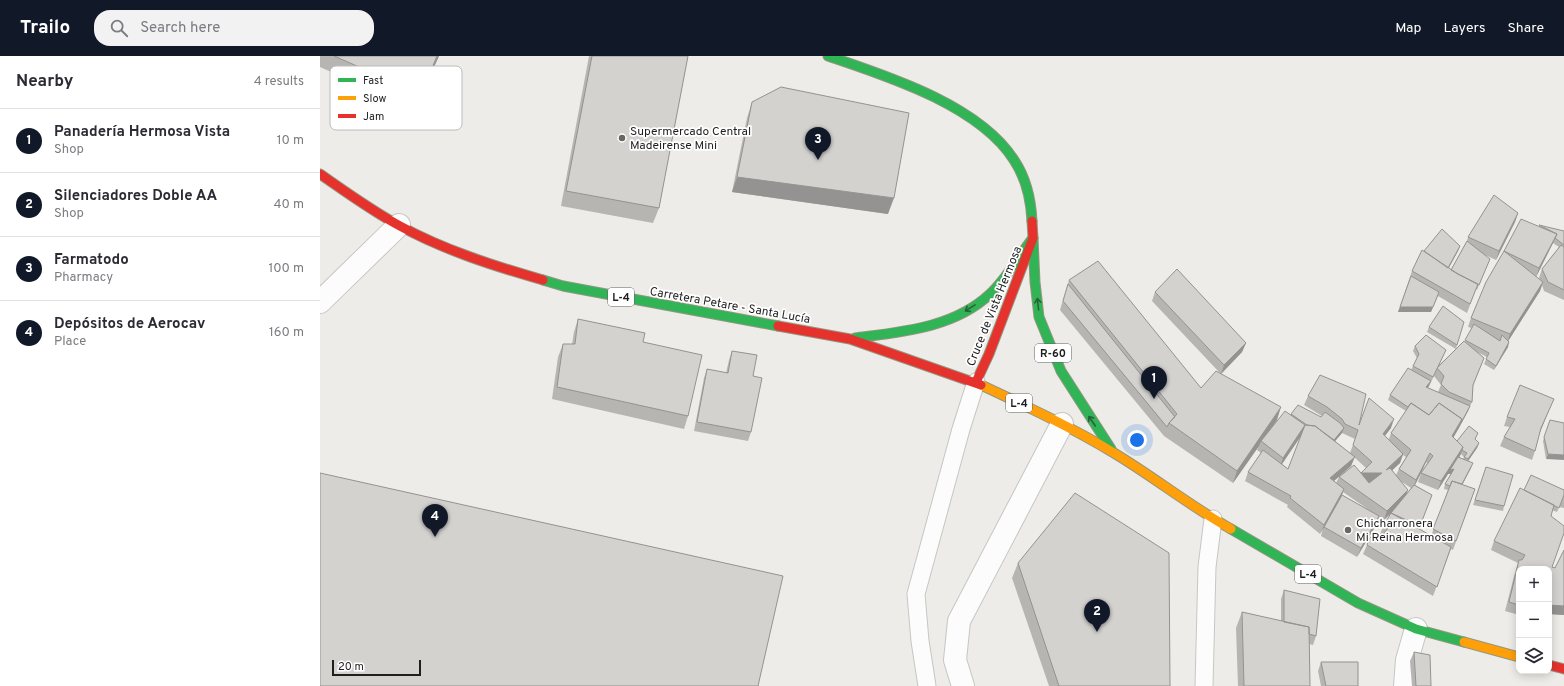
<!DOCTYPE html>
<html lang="en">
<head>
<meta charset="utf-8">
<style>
  body { margin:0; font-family:Overpass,sans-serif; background:#f2f2f3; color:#2b2b33 }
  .controls { position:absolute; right:12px; bottom:12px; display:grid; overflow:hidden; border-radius:8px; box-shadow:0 2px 10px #0003 }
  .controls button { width:36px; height:36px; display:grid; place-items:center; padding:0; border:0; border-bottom:1px solid #e1e1e2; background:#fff; color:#2b2b33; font:20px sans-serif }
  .scale { position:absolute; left:12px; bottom:10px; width:89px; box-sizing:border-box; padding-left:4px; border:2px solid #1f1f1f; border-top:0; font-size:11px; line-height:14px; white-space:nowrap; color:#1f1f1f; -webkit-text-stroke:3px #fff; paint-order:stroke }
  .you { position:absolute; left:817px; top:384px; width:14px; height:14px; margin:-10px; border:3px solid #fff; border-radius:50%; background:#1a73e8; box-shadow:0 0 0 6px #1a73e833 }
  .badge { display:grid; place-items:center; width:26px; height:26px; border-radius:50%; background:#111827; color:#fff; font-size:13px; font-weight:700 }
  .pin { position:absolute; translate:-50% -33px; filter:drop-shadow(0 1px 2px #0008) }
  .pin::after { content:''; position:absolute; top:21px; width:14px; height:12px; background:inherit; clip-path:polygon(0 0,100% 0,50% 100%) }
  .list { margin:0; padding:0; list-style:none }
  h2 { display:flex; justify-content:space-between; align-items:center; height:52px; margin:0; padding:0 16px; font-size:17px }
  h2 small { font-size:13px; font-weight:400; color:#7c7c81 }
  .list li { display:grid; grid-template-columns:26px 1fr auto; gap:12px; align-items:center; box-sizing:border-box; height:64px; padding:0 16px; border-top:1px solid #e1e1e2 }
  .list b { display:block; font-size:15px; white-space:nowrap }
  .list p { margin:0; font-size:13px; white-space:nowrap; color:#7c7c81 }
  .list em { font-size:13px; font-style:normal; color:#7c7c81 }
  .icon { flex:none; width:22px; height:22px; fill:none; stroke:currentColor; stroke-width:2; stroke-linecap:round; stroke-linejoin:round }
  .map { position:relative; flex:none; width:1244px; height:630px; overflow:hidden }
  header { display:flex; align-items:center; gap:24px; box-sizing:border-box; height:56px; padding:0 20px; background:#111827; color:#fff }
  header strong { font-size:19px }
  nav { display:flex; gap:22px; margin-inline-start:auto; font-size:14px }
  .search { width:280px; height:36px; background:#f2f2f3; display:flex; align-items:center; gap:10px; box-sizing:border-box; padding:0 14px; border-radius:16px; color:#7c7c81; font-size:15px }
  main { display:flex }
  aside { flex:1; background:#fff }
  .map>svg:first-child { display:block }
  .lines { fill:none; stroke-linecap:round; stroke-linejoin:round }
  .lane-casing { stroke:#c6c6c4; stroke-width:19 }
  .street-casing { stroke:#c6c6c4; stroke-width:24 }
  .fast-casing { stroke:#939780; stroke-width:11 }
  .slow-casing { stroke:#939780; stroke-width:11 }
  .jam-casing { stroke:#939780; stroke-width:11 }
  .lane { stroke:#fcfcfc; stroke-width:17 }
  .street { stroke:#fcfcfc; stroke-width:22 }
  .fast { stroke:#30b455; stroke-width:9 }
  .slow { stroke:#ff9f0a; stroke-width:9 }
  .jam { stroke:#e5322d; stroke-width:9 }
  .wall { fill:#b6b5b2; fill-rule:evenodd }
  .shaded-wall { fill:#949391 }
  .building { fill:#d4d2cf; stroke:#949391; fill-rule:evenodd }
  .oneway { stroke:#276237 }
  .poi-dot { fill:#676765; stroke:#fff; stroke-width:1.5 }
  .labels { text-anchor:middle; stroke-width:3.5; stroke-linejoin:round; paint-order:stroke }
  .shield { fill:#fff; stroke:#626262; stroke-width:1 }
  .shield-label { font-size:11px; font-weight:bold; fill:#1f1f1f }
  .poi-label { font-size:12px; fill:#1f1f1f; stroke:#fff; text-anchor:start }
  .street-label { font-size:12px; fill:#1f1f1f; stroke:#fff }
  .key { fill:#fff; stroke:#bcbcbc; stroke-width:1 }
  .key-label { font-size:11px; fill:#1f1f1f }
</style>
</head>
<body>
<header>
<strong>Trailo</strong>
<div class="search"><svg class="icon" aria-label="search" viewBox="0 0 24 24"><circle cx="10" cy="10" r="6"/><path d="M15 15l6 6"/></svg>Search here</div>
<nav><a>Map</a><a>Layers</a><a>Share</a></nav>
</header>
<main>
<aside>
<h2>Nearby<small>4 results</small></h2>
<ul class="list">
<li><span class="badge">1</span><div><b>Panadería Hermosa Vista</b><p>Shop</p></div><em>10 m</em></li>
<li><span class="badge">2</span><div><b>Silenciadores Doble AA</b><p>Shop</p></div><em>40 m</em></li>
<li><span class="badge">3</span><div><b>Farmatodo</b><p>Pharmacy</p></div><em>100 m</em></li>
<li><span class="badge">4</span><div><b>Depósitos de Aerocav</b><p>Place</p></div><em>160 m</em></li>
</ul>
</aside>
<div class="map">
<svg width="1244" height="630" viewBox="0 0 1244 630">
  <rect width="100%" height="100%" fill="#edece8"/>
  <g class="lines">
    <defs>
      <path id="lane" d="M607,630L600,585L596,538L641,373L656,326
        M884,630L887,511L893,463"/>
      <path id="street" d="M0,246L79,169
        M643,630L635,604L639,565L742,368
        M1085,630L1087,604L1096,573"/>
      <path id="fast" d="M508,0C567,20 659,49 694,104C706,122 711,144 712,165
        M713,182L715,226L719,261L741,315L791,393
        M223,224L243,230L458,270
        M535,282C581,276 634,272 670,238C687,222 699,200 713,182
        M911,473L1038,547L1096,573L1144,586"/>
      <path id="slow" d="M661,329C706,350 751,371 794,397C834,421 870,450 911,473
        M1144,586L1199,601"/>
      <path id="jam" d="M0,118C26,136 52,155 80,170C124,194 174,210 223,224
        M458,270L530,283L661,329
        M656,326L669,298L713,182L712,165
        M1229,609L1244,613"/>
    </defs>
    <use href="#lane" class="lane-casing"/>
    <use href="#street" class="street-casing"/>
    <use href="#fast" class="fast-casing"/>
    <use href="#slow" class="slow-casing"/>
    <use href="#jam" class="jam-casing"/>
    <use href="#lane" class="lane"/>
    <use href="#street" class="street"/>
    <use href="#fast" class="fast"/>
    <use href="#slow" class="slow"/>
    <use href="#jam" class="jam"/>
  </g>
  <path class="wall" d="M0,0H119L95,53L0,11Z
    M269,0H368L339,152L333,167L241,150Z
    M432,46L568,158L412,136L427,62Z
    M1198,157L1195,166L1176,204L1163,198L1170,203L1157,234L1156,233L1147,257L1118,240L1111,256H1078L1092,215L1104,195L1140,190L1138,195L1129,212L1131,214L1147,185L1148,181Z
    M1218,170L1244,175V244L1224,235L1222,229L1220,235L1188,285V291L1174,314L1164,308L1167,301L1157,296L1164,302L1153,330L1152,346L1148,355L1133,381L1137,385L1156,382L1155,384L1159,387L1157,392L1148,405L1151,412L1142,429L1155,433L1133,494L1131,493L1113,540L1043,498L1047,489L1058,486L1063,480L1060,478L1064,469L1071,457L1064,464L1059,461L1056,469L1037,501L1001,480L1003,472L1000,478L967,451L968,449L925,425L928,416L941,397L937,394L939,390L913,427L844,380L740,254L745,237L749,224L881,332L900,317L832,245L835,236L926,287L922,296L901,318L957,364L951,372L971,358L1001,361L1002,360L984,349L988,340L1040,368L1071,372L1065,380L1069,383L1071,377L1086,355L1068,344L1070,339L1091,314L1097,302L1093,295L1095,290L1126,294L1119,309L1136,293L1107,276L1109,271L1137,289L1136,293L1145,286L1152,272L1148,271L1151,262L1184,195ZM1233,187L1239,191L1222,213L1219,222L1220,224L1216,221ZM1114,320L1121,329L1118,336L1108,332ZM1022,377L1035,383L1030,397L1015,385ZM982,379L968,413L962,408ZM1141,398L1144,401L1143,403L1139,401ZM1083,399L1086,401L1079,413L1076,419L1072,414L1080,407ZM1034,401L1046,412L1041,417L1019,421L1016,427L1014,425L1031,410ZM1106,406L1107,407L1102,416ZM1101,418L1098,426L1118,434L1128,418H1131L1125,428L1124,433L1128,434L1111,480L1099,473L1112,439L1095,429ZM1082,426L1091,432L1087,438ZM1023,436L1049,454L1022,439Z
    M258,263L323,286L368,360L364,373L232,343L238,301L243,288H252L254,276Z
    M412,295L433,320L431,376L428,385L374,375L384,322L387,313L406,317L409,304Z
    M1234,343L1230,352L1220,376L1215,395L1212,404L1180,390L1184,381L1190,371L1184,370L1187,361Z
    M1230,364L1244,367L1226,403L1223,385Z
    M1166,411L1184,450L1183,455L1153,449Z
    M1204,434H1244V452L1239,451L1237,456L1232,454L1231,460L1232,511L1235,512L1244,494V559L1229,558L1199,513V559L1185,555L1196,513L1198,507L1171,494L1174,485Z
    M698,507L850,630H729L692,522Z
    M964,534L996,580L993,589L989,588L990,630H918L916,572L922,556L961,565V543Z
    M1094,596L1111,630H1092L1090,605Z
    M1001,606L1038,630H1001L998,615Z"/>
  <path class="shaded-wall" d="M117,0H119L95,53L101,38Z
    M417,121L574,142L568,158L412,136Z
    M1198,157L1195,166L1176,204L1179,195Z
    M1237,178L1233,187L1216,221L1219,212Z
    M1140,190L1138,195L1124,220L1126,215Z
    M1223,226L1220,235L1187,287L1190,278Z
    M1119,236L1111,256H1078L1080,251Z
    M1189,286L1188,291L1174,314L1176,310Z
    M926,287L922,296L901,318L904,309Z
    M1111,325L1109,330L1105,335L1106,331Z
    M1234,343L1230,352L1218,381L1221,372Z
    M1150,350L1148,355L1139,372L1129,389L1132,380Z
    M961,351L957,364L942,386L941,385L939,390L913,427L917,415Z
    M1074,363L1071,372L1059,387L1063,378Z
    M985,369L982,378L960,411L963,402Z
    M1024,372L1022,377L1010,391L1012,386Z
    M1159,387L1157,392L1146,408L1148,403Z
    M1143,391L1140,400L1131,413H1134L1132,418H1128L1118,434L1121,425Z
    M1110,397L1106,406L1093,433L1096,424Z
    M1083,398L1080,407L1063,423L1066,414Z
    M1228,398L1244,399V404L1226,403Z
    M1035,401L1031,410L1007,431L1010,422Z
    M1153,407L1151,412L1138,437L1140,432Z
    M1041,417H1062L1058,426H1037Z
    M1024,433L1021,442L1000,478L1004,469Z
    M1088,434L1085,443L1064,464L1067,455Z
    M1059,460L1056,469L1037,501L1041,492Z
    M1229,549L1244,550V559L1229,558Z"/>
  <path class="building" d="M14,0H117L101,38Z
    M272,0H368L339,152L246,135Z
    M461,31L589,57L574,142L417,121L432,46Z
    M1174,139L1198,157L1179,195L1148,181Z
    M1201,163L1237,178L1219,212L1184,195Z
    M1219,169L1244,175V189L1235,182L1237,178Z
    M1122,173L1140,190L1128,212L1104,195Z
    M1147,185L1170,203L1159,229L1138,218L1131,214Z
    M1241,189L1244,191V234L1228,226L1222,213Z
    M1102,194L1138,218L1158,228L1150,248L1092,215Z
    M1184,195L1223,226L1190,278L1151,262L1166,226Z
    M778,205L881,332L896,315L961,351L917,415L849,367L857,358L749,224Z
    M857,213L926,287L904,309L835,236Z
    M1091,220L1119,236L1113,251H1080Z
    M748,228L855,361L849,367L847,371L743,245Z
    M1123,250L1144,266L1137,289L1109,271Z
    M258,263L325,277L323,286L382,299L368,360L237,331L243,288H255Z
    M1154,268L1180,285L1182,279L1189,286L1176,310L1166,303L1169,297L1145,284Z
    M1106,279L1126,294L1113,321L1093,310L1099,298L1095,290Z
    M1144,285L1164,302L1153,329L1152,346L1129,336L1121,328L1124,320L1117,312Z
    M412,295L437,299L433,320L442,322L431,376L377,366L387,313L408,317Z
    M1088,312L1111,325L1106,331L1150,350L1141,367L1142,363L1119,347L1109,359L1091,347L1088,351L1070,339Z
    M1000,319L1046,338L1039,369L1049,342L1074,363L1063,378L1083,398L1066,414L1070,412L1088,434L1067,455L1019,421L1034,409L1041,417L1052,406L1033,389L1038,374L1025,368L1022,363L1007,351L988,340ZM1041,417H1062L1049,427Z
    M1200,329L1234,343L1221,372L1215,395L1184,381L1195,363L1187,361Z
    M1091,347L1109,359L1119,347L1142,363L1132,380L1143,391L1121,425L1101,417L1113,400L1110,397L1096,424L1079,413L1091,394L1071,377Z
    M978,349L1001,361L1005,356L1020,367L1024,372L1014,384L995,370L987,369L971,358Z
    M965,355L985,369L963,402L941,385Z
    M1230,364L1244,367V399L1228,398L1224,381Z
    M985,369L995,370L1035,401L1010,422L1024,433L1004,469L970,442L971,440L928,416L943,394L968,413Z
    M1149,370L1158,377L1155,383L1159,387L1148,403L1144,401L1147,397L1142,394L1143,391L1137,385Z
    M1138,401L1153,407L1142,428L1132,425L1130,430L1125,428L1134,413L1130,414Z
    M1166,411L1193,419L1184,450L1155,444Z
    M0,417L463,520L438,630H0Z
    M1211,419L1244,434V439L1239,452L1204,434Z
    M1132,425L1155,433L1136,485L1113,473Z
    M1094,429L1112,439L1100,470L1071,457Z
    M1200,432L1234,449L1231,460L1244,470V477L1232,511L1235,512L1244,494V550L1229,549V513H1199V549L1189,546L1199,504H1202L1205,499L1174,485Z
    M755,437L849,497L850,630H739L698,507Z
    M1022,439L1059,460L1041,492L1004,471Z
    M1071,457L1131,491L1117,531L1047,489L1050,481L1058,486L1068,472L1064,469Z
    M964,534L1000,543L996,580L989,578V571L964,566Z
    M922,556L989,571L990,630H924Z
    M1094,596L1110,599L1111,630H1096Z
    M1001,606H1038V630H1006Z"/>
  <defs><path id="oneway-shaft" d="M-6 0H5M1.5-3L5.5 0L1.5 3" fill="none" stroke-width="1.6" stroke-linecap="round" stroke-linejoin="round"/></defs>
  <g class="oneway">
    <use href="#oneway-shaft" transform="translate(718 248) rotate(-96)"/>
    <use href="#oneway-shaft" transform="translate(650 252) rotate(148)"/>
    <use href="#oneway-shaft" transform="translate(772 365) rotate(-124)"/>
  </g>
  <g class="poi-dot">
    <circle cx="302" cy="82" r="4"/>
    <circle cx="1028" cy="474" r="4"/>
  </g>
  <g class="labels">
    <g class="shield">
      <rect x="288" y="232" width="26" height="18" rx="3"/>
      <rect x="715" y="288" width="36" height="18" rx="3"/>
      <rect x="686" y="338" width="26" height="18" rx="3"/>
      <rect x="975" y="509" width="26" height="18" rx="3"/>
    </g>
    <g class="shield-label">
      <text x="301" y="245">L-4</text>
      <text x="733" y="301">R-60</text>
      <text x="699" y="351">L-4</text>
      <text x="988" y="522">L-4</text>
    </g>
    <g class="poi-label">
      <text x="310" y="79">Supermercado Central<tspan x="310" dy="14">Madeirense Mini</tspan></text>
      <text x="1036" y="471">Chicharronera<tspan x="1036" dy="14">Mi Reina Hermosa</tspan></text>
    </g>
    <g class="street-label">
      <text transform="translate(410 249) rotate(10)" y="4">Carretera Petare - Santa Lucía</text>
      <text transform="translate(674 250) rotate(-68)" y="4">Cruce de Vista Hermosa</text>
    </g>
  </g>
  <rect x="10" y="10" width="132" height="64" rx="6" class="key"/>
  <rect x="18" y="22" width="18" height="4" fill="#30b455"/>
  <rect x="18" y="40" width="18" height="4" fill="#ff9f0a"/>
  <rect x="18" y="58" width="18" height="4" fill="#e5322d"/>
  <g class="key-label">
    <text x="43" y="28">Fast</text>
    <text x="43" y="46">Slow</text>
    <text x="43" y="64">Jam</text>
  </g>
</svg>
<div class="controls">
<button>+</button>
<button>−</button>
<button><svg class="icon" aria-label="layers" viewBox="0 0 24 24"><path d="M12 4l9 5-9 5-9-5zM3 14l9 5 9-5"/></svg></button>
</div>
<div class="scale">20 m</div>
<div class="you"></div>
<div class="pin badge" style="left:834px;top:343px">1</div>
<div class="pin badge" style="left:777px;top:576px">2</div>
<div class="pin badge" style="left:498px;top:104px">3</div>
<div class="pin badge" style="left:115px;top:481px">4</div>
</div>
</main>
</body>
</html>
